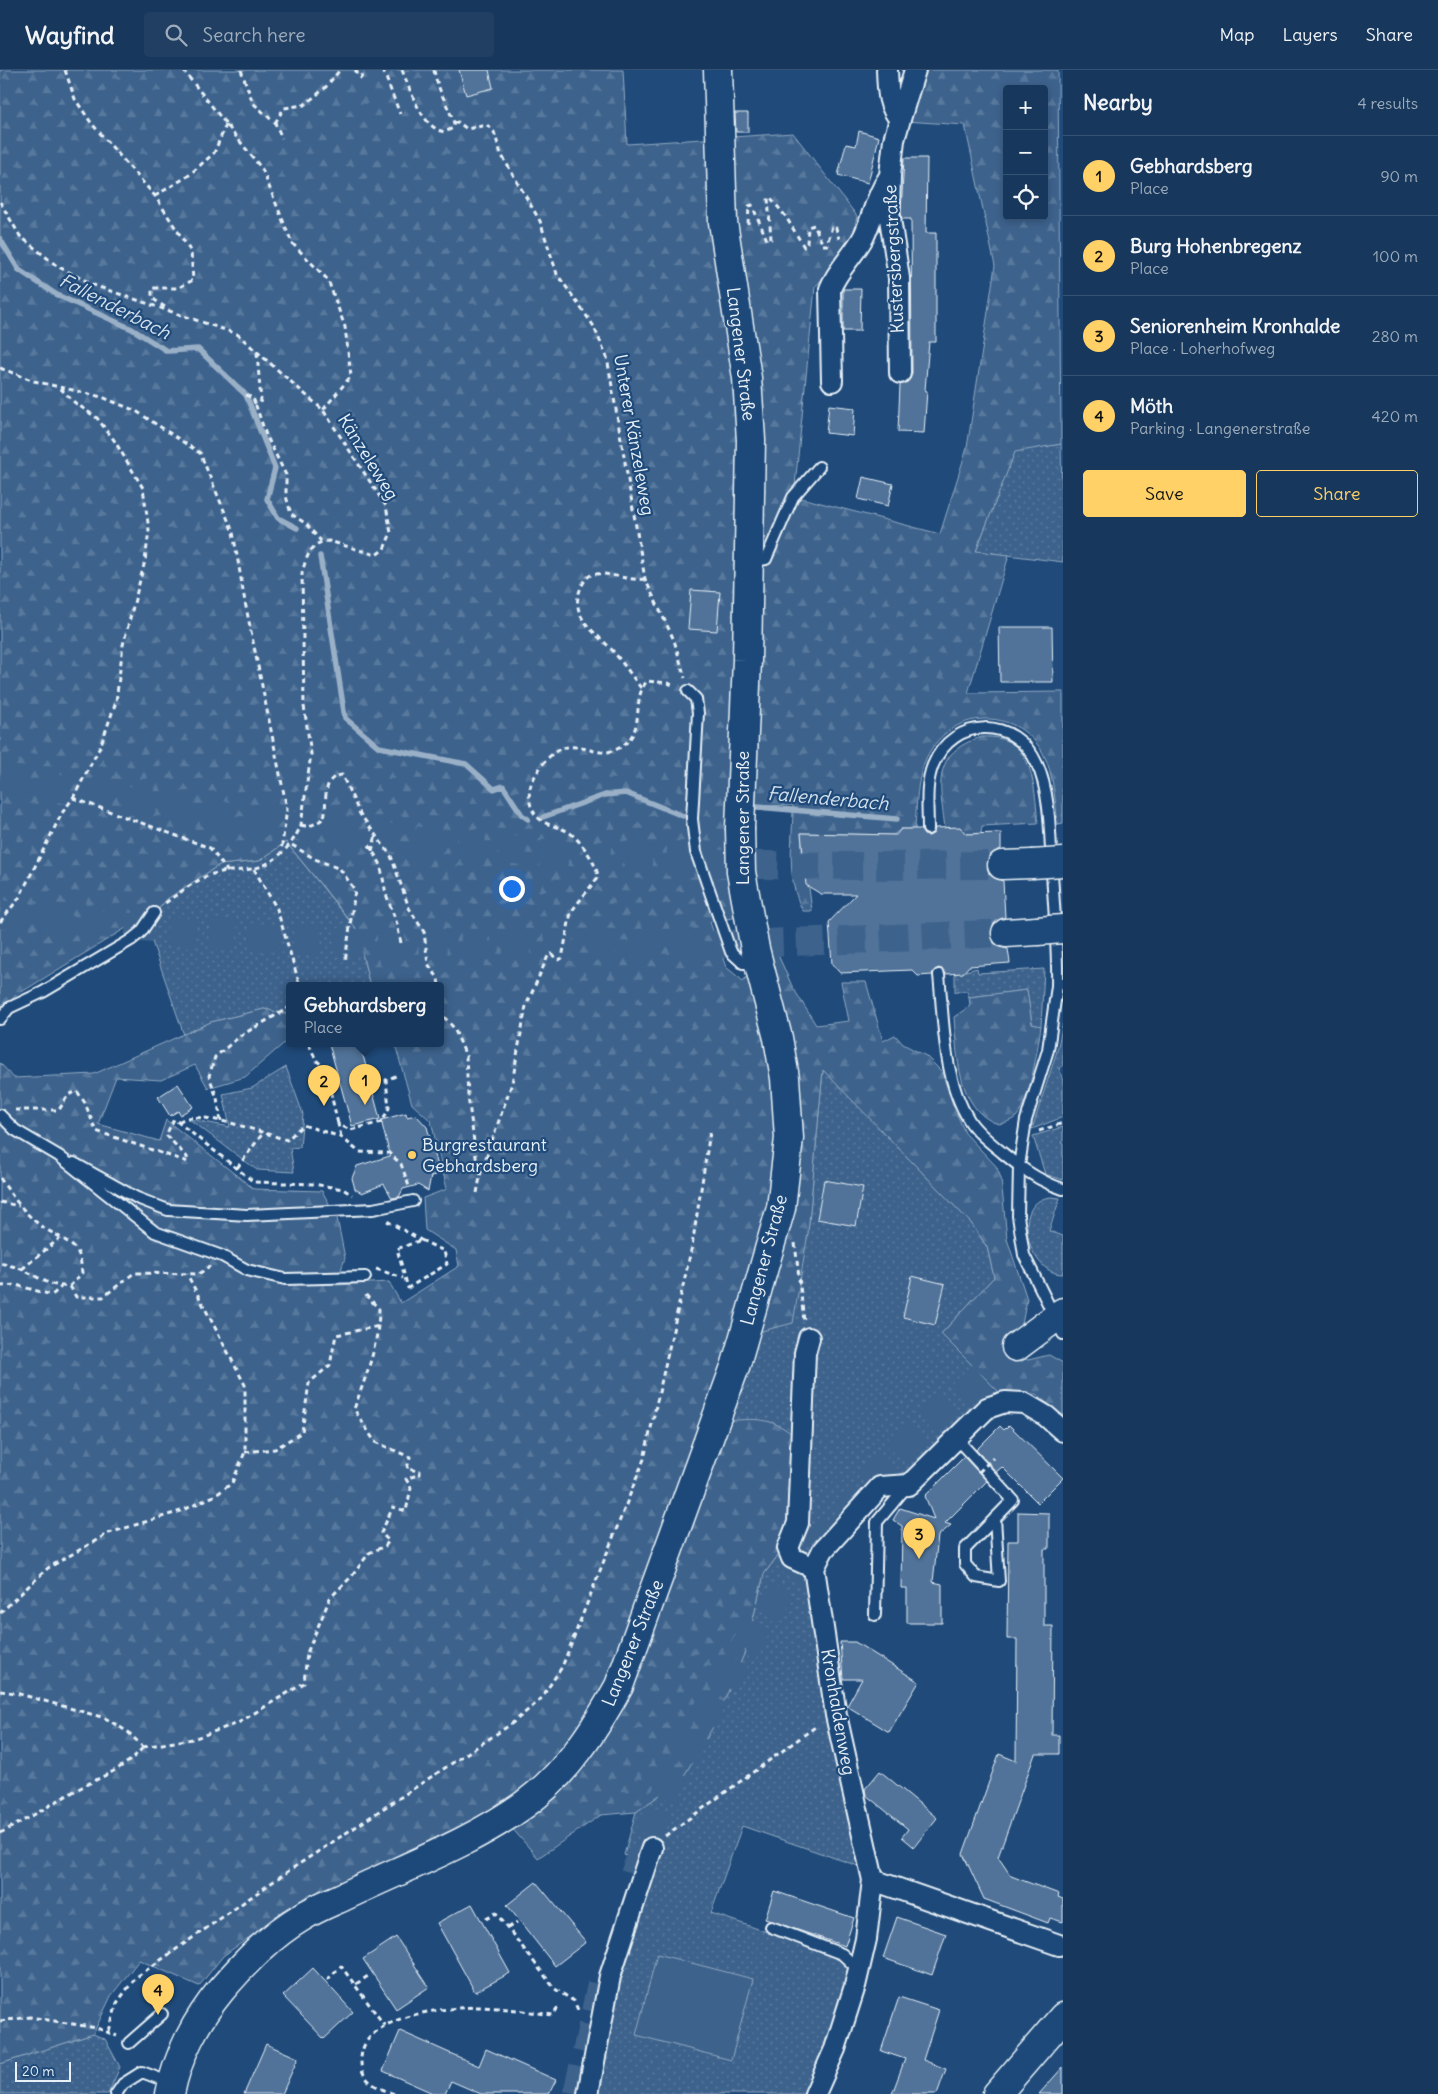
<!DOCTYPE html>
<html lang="en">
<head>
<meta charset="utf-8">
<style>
  body { margin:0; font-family:Delius,sans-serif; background:#203f62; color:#f1f3f6 }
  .controls { position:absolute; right:15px; top:15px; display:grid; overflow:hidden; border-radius:5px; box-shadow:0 2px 8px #0003 }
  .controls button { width:45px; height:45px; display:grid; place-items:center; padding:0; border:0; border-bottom:1px solid #365272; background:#17385c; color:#f1f3f6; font:25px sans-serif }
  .scale { position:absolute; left:15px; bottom:12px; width:56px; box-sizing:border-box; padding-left:5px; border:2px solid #e8f1f8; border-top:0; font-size:14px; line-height:18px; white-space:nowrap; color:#e8f1f8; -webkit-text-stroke:4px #1f4a7a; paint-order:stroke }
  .you { position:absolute; left:511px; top:818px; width:18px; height:18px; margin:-12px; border:4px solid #fff; border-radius:50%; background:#1a73e8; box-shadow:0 0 0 8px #1a73e833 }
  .badge { display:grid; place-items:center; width:32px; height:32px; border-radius:50%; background:#ffd166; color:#111; font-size:16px; font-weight:700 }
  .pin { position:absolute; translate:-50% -41px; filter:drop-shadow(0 1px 2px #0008) }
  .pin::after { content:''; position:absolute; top:26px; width:18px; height:15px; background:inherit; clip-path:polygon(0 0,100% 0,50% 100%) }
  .popup { position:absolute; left:286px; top:912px; width:158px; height:65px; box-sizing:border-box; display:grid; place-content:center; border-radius:5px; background:#17385c; filter:drop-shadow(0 1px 4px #0005); font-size:16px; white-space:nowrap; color:#9eacbb }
  .popup b { font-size:19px; color:#f1f3f6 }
  .popup::after { content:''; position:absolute; left:50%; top:100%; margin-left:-10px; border:10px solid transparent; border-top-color:#17385c }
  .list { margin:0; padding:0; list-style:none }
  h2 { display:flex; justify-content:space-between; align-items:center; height:65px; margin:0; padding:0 20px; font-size:21px }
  h2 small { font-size:16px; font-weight:400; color:#9eacbb }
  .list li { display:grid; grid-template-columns:32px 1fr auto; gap:15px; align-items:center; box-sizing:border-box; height:80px; padding:0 20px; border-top:1px solid #365272 }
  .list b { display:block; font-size:19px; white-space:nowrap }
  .list p { margin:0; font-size:16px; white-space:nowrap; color:#9eacbb }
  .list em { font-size:16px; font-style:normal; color:#9eacbb }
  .actions { display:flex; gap:10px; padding:15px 20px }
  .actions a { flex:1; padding:11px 0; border:1px solid #ffd166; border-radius:5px; text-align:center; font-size:18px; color:#ffd166 }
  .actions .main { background:#ffd166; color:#111 }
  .icon { flex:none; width:28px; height:28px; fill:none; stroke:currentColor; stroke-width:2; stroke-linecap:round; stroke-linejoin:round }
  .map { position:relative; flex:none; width:1063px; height:2024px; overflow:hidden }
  header { display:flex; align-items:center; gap:30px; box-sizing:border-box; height:70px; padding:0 25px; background:#17385c; border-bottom:1px solid #365272 }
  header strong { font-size:24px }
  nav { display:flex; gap:28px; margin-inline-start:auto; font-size:18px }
  .search { width:350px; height:45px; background:#203f62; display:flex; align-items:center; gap:12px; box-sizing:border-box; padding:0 18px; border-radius:5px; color:#9eacbb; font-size:19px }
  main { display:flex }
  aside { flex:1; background:#17385c }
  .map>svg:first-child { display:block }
  .grass { fill:url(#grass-dots); stroke:#92aac2 }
  .forest { fill:url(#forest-firs); stroke:#92aac2; fill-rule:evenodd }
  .garden { fill:#3c628c; stroke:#92aac2 }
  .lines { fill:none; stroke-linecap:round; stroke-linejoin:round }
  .stream { stroke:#9ab0c7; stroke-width:5.5 }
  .building { fill:#517399; stroke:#e8f1f8 }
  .highway-tunnel { stroke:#3d638d; stroke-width:28; stroke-dasharray:28 14; stroke-linecap:butt }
  .lane-casing { stroke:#e8f1f8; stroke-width:14 }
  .street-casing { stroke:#e8f1f8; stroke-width:24 }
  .secondary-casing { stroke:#e8f1f8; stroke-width:31 }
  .highway-casing { stroke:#e8f1f8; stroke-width:31 }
  .path { stroke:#e8f1f8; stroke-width:3; stroke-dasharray:5 4; stroke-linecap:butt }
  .lane { stroke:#1f4a7a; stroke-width:10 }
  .street { stroke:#1f4a7a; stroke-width:20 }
  .secondary { stroke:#1f4a7a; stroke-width:28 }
  .highway { stroke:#1f4a7a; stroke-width:28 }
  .secondary-bridge-casing { stroke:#e8f1f8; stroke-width:31; stroke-linecap:butt }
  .highway-bridge-casing { stroke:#e8f1f8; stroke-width:31; stroke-linecap:butt }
  .path-bridge { stroke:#e8f1f8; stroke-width:3; stroke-dasharray:5 4; stroke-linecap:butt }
  .secondary-bridge { stroke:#1f4a7a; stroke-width:28 }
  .highway-bridge { stroke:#1f4a7a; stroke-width:28 }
  .poi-dot { fill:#ffd166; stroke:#1f4a7a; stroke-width:2 }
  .labels { text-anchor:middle; stroke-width:4.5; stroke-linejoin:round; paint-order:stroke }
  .street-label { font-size:18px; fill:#e8f1f8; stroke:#1f4a7a }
  .poi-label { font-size:18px; fill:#e8f1f8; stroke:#1f4a7a; text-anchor:start }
  .water-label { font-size:19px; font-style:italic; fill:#d4e1ec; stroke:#1f4a7a }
</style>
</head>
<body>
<header>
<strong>Wayfind</strong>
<div class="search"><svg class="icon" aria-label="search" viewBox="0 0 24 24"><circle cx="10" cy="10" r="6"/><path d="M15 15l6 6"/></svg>Search here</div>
<nav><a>Map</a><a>Layers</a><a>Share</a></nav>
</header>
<main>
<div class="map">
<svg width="1063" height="2024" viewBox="0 0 1063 2024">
  <defs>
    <pattern id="grass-dots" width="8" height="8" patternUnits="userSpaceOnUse" patternTransform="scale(1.25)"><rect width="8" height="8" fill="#3c628c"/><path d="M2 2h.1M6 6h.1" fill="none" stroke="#58799d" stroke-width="1.8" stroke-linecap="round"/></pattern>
    <pattern id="forest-firs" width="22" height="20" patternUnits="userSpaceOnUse" patternTransform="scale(1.25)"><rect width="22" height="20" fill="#3c628c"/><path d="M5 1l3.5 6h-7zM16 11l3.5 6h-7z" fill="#58799d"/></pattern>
  </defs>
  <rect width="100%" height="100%" fill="#1f4a7a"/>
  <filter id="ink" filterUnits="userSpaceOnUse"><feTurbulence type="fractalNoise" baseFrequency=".02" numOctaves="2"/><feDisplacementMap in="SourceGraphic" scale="10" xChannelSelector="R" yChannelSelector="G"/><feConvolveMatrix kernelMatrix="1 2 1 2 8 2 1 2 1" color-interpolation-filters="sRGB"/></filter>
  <g filter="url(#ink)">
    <path class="grass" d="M1061,374L1063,492L976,481L1015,381Z
      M286,772L356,859L370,916H290V945L264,939L211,952L184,965L146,854L167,829L219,795L259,791Z
      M977,898L978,903L1044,899L1041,956L1032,954L1027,920L969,927L967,921L955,922V904Z
      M1063,953V996L1059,998L1063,1011V1047L1032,1059L1057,981Z
      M286,997L303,1044L300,1077L290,1078L294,1102L257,1100L189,1049L230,1057L223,1024L252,1018Z
      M823,999L971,1153L987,1177L994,1207L941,1264L1002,1325L975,1337L907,1402L878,1409L812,1482L799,1503L811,1525L861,1797L742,1756L711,1843L832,1884L853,1902L810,2024H596L616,1927L655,1797L624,1785L636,1742L682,1709L745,1582L764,1504L779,1484L719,1351L750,1264L808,1163Z
      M1063,1057V1110L1045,1104L1033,1066Z
      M1051,1127L1060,1128L1049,1161L1063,1166V1204C1028,1205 1009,1131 1051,1127Z
      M93,1964L105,1969L120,1997L108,2024H0V1994Z"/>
    <path class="forest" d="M0,0H623L627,74L793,63L857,146L851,176L815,217L794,426L940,464L967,378L995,196L965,55L905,51L924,0H1058L1061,374L1015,382L976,481L1009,485L968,623L1063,622V753L1058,754C1055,731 1054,704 1043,683C1019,640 960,637 932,678C916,701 917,732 915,759H901L893,765L801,763L804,807L809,818L812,841H803C785,808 793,771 793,735L728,737L738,847L710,852L726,897L743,911L774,876L792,916L816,955L849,951L841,912H866L883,971L895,965L903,974L926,986L942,1002L953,1035L965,1063L996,1096L1001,1108L1007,1169L1027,1229L1022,1254L1006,1269L1021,1287L1028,1290L1049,1285L1063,1293V1346L1036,1324L1002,1325L941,1264L994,1207L987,1177L971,1153L823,1000L808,1163L793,1253L750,1264L719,1351C750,1350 768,1344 793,1365L789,1445L779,1484L764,1504L745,1582L713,1657L682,1709L636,1742L601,1745L538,1788L496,1740L293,1836L223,1886L199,1916L139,1890L111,1926L93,1964L0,1994V993L14,1008L94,1004L211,952L264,939L290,945V968L245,1007L208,1018L195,995L161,1010L116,1007L98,1054L159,1071L166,1050L254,1119L322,1121L337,1148L345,1188L336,1215L389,1212L401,1233L459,1196L456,1180L425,1160L423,1128L447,1119L431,1051L412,1034L395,974H440V916H370L356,858L286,772L259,791L219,795L167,829L146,854L134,853L15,926L0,945ZM1007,19H1044V146H1007Z
      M982,667C1034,664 1034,715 1038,753L982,756L981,763L970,764L945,758C940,717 930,682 982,667Z
      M1027,920L1032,954L1041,956C1038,976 1030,1032 1016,1047C1011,1051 1005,1053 998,1054C957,1040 957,984 954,947L970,936L969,927Z"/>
    <path class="garden" d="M657,1884L753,1909L731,1990L636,1965Z"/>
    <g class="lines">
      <path class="stream" d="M0,169L19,200L57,225L132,259L167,281L198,279L246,325L275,398L267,429L278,448L297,458
        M320,486L345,648L379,677L466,694L494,719L503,716L522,745L528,749
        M757,737L897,749
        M543,747L605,725L626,723L683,746"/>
    </g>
    <path class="building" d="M459,0H489L493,18L466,25Z
      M735,43H748V62H736Z
      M859,61L879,67L868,113L838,105L846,74L856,76Z
      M904,88H927L926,163H936V272H929L925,320L927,321L924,363L898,362L900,315L910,309L912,303L911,149H902L901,142Z
      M843,219H861L860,261H843Z
      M829,335L855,338L853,366L826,363Z
      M863,407L893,414L888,436L858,429Z
      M691,520L720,522L717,561L688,559Z
      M999,557H1052L1053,612H1000Z
      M960,757L966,764L1001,763V779L994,782L988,787L986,796L989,804L994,808L1003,811L1005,847L998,850L992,856L990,864L993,872L999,877L1008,879L1010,893L969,896L963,903L946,904L942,899L938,898L932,905L918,906L912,900L840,903L832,894L829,852L856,824H821L806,815L801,763L896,765L901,759H921L924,765L929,766L934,763L935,758Z
      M329,974H360L380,1049L352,1056Z
      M178,1014L193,1037L180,1045L178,1041L170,1046L158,1027Z
      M406,1043L407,1047L416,1045L427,1057L438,1096H436L437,1102L435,1103V1105L431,1106L428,1121L418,1115L403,1119L399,1127L392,1128L384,1114L362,1123L355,1119L352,1108L357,1096L390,1086L381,1050Z
      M824,1110L863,1117L856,1156L817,1149Z
      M912,1206L945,1214L935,1255L903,1247Z
      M1009,1355L1063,1408L1038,1433L1002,1397L996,1402L976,1380L1000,1356L1004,1360Z
      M964,1387L987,1411L945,1453L951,1455L938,1466L933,1512L942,1514V1553H907V1518H901L902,1456L893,1450L900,1438L934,1449L925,1426Z
      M1018,1442L1049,1443V1479H1044V1556H1053L1052,1665H1059V1684H1035L998,1787L1011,1806L1059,1824L1058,1827L1063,1829V1852L1050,1848L1048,1853L984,1829L963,1784L999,1684L1016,1691L1017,1569H1007L1008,1471H1018Z
      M840,1572H855L919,1612L889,1662L847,1636L862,1609H843Z
      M880,1701L937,1748L914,1777L902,1767L908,1759L866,1725L865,1719Z
      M536,1812L586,1872L555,1896L507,1835Z
      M774,1821L854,1848L845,1876L765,1849Z
      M472,1834L510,1903L475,1922L437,1853Z
      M897,1847L946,1864L932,1905L883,1888Z
      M396,1867L429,1917L396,1939L363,1889Z
      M313,1898L353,1942L324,1969L283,1926Z
      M899,1927L939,1940L923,1990L946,1999L937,2024H892L905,1989L881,1981Z
      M400,1961L479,1996L486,1979L556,2010L549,2024H481L451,2011L445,2024H435L383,2001Z
      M266,1974L298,1988L282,2024H244Z
      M1063,1997V2024H1039Z"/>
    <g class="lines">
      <path class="highway-tunnel" d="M0,707C208,747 416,775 627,789C752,798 877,796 1002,795
        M0,844C143,859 285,872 429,875C621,880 814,872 1006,863
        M634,1805C709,1591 842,1419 1016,1277
        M577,2024L603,1906"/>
      <defs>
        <path id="lane" d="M749,492L766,489L793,427L819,397
          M688,621L696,629L698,643L692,749L696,782L731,882L743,893H758
          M928,759C928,738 925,714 933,695C953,646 1016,646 1037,694C1051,724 1050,769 1052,802C1054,840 1058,878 1057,916
          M939,905C944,952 943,1009 969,1050C977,1063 992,1074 1004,1084C1022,1099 1041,1112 1063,1119
          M1062,913L1057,916L1048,980L1026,1050L1019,1096L1018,1146L1024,1185L1063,1264
          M0,949L9,938L43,922L131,870L141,862L154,843
          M0,1045L15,1060L59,1086L155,1162L222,1186L247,1200L285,1209L365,1207
          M74,1093L137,1128L168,1140L247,1145L373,1139L413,1131
          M955,1367L1013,1430L965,1479V1494L976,1507L999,1511L995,1448
          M875,1545L877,1452L908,1415
          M771,1857L842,1884L859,1900
          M129,1973L162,1944
          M116,2024L123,2014L142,2002L171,2013"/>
        <path id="street" d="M887,0C888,18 887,35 900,49L915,0
          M900,303L899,208L889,142L890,105L894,70L900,49
          M832,311L830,219C838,199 854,185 864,166C873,147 875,129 888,109
          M809,1268L805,1283L798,1453L788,1478L792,1488L814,1498
          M873,1810L1059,1875
          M588,2024L610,1906L652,1778
          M815,2024L835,1979L855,1916L866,1869L873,1810L836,1645L814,1498L823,1480L880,1417L909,1415L987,1338L1005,1332L1024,1333L1046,1346L1063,1361"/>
        <path id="secondary" d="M718,0L723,152L747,308L751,370L747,590L740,758
          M170,2024C177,1986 197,1949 221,1920C245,1892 270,1866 302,1847C316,1838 332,1832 347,1825C405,1797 473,1772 525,1734C567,1703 594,1661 619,1616L736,1294L781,1138L789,1068L785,1008L778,968L755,879
          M997,2024L1063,1947"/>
        <path id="highway" d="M1002,795L1032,794
          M1006,863L1037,861
          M1016,1277L1063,1242"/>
      </defs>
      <use href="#lane" class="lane-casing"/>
      <use href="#street" class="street-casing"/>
      <use href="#secondary" class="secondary-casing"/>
      <use href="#highway" class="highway-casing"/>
      <path class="path" d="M65,0L75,29L92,54L155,126L191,182L193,210L178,218H152V228L169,240
        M183,0L262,99L292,173L328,210L345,257L351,306L323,340
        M241,0L253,33L275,53L282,68
        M355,0L361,8L364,0
        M383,0L400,44
        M402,0C410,19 422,59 445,62L453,58L454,53
        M434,0C437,19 448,35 454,53
        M275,53L284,38L304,35L324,19L340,0
        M454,53L458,52L467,59L487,55L494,62L501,84L540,151L557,204L593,255L607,287L645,509L674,570L685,608
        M155,126L188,106L214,83L226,55
        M0,132L20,166L57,196L96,216L237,264L323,340L386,436L391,463L384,479L376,485L329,471C311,471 306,488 302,503L304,636L311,684L301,755C293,775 274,795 252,799C239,801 226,800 213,804C200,807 176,825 164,834
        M748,154L749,136L752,135L767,170L771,169L768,128H771L786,147L804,177L807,173L808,157L814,155L823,175H827L832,156L836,158L839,169
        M257,283L261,331L256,336L266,365L286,405V426L291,444L305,453L321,471
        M0,298L34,311L102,327L136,341L200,383L233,462L245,532L287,739L281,782
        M246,325L253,328L256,336
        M641,618C632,606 623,593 613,581C598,564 569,548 580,520C582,515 585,508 591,505C605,500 629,512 645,509
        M73,728L210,778L228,802
        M301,755C310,758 317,753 324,748C328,734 320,707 342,705L360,744L391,786L409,838L424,862L428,894L438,908L439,916
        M292,775L315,789L340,799L355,820L345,892
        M369,775L380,793L386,824L397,854L401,873
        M372,781L376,765
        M254,799L277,839L300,916
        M0,852L19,828L62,743L73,728L100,677L116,632L123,575L145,491L149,460L143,418L114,370L97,348L74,332L60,318
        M440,920L444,947L454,958L466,986L468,1026L478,1102H481L512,1013L526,936L548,886L551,884L559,890L562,888L571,842L598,807C597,794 581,771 570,763C561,757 550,756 542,751C527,740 526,721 535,706C571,644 594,705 628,671C644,654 632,628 647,611L668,613L675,616
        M309,974L316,990L325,998L338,1054
        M15,1040H59L68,1025L77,1021L85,1033L96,1061L188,1092L187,1087L166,1065L174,1049L254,1112L313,1114L343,1119L352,1125
        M221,1051L217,1028L209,1006L215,987L240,966L290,937
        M179,1052C194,1037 266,1064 287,1070L303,1055L341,1067L359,1082L389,1083L401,1094L410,1119
        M1039,1061L1063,1053
        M341,1066L338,1054L350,1060L382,1052L389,1038L386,1010L398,1005
        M237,1098L263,1063
        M0,1108C12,1126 24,1143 41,1156C52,1164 68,1169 77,1181C81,1187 81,1196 82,1203L70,1216C51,1218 39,1207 23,1200C16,1196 7,1195 0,1193
        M477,1123L481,1102
        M0,1132L19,1136
        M387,1151L421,1170
        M421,1170L444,1181L447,1194L408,1218L397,1179Z
        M795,1173L804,1251
        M22,1199L60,1168
        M376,1199L403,1208
        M0,1216L16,1215L52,1225L61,1217
        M70,1216L76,1227H103L134,1203L199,1204L210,1196
        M245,1382L275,1379L302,1362L309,1313L330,1295L336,1265L379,1256
        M0,1543L48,1498L109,1463L181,1441L216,1425L232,1413L245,1382V1315L187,1204
        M0,1621L16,1623L105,1648L128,1662L143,1677
        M143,1677L193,1669L238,1653L304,1613L307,1583L330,1528L352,1506L369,1483L385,1476L389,1471L381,1463L393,1437L406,1441L411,1418L406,1409L420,1404V1401L407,1399L410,1387L375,1372L354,1339C366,1306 379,1274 379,1239L363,1222
        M0,1763C29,1749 54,1732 82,1717C104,1705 127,1698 143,1677
        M665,1766L818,1655
        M486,1849L496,1843L555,1919L574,1931L578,1940
        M508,1858L517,1852
        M327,1910L341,1896L385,1956
        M356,1914L368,1906
        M0,1951L30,1947L97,1958L117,1966
        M109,1961L117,1933L135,1908L287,1802L510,1655L540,1630L562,1597L644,1389L692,1176L710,1062
        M394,2024C377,2017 360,2012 361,1989C362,1945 444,1938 477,1937C502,1937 528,1942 553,1945L558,1938"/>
      <use href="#lane" class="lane"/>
      <use href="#street" class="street"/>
      <use href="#secondary" class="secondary"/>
      <use href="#highway" class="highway"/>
      <defs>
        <path id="secondary-bridge" d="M740,758L741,802L755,879"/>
        <path id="highway-bridge" d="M1032,794L1063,792
          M1037,861L1063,859"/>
      </defs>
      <use href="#secondary-bridge" class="secondary-bridge-casing"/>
      <use href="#highway-bridge" class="highway-bridge-casing"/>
      <path class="path-bridge" d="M979,1402L993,1388"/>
      <use href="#secondary-bridge" class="secondary-bridge"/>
      <use href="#highway-bridge" class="highway-bridge"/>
    </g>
  </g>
  <circle class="poi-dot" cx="412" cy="1085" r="5"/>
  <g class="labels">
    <g class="street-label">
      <text transform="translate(894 189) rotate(-93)" y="6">Kustersbergstraße</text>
      <text transform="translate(741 284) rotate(83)" y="6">Langener Straße</text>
      <text transform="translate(634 365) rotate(80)" y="6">Unterer Känzeleweg</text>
      <text transform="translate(368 387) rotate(58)" y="6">Känzeleweg</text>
      <text transform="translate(743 748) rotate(-90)" y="6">Langener Straße</text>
      <text transform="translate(764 1190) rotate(-75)" y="6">Langener Straße</text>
      <text transform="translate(633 1573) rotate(-68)" y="6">Langener Straße</text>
      <text transform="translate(838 1642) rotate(80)" y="6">Kronhaldenweg</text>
    </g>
    <g class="poi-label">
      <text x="422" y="1081">Burgrestaurant<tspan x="422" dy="21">Gebhardsberg</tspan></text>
    </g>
    <g class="water-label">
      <text transform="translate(115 236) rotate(27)" y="7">Fallenderbach</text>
      <text transform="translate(828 728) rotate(5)" y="7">Fallenderbach</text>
    </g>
  </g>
</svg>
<div class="controls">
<button>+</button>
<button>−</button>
<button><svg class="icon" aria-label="locate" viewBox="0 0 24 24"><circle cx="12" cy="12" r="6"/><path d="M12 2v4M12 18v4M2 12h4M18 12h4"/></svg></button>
</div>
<div class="scale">20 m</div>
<div class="you"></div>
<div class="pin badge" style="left:365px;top:1035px">1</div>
<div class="popup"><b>Gebhardsberg</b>Place</div>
<div class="pin badge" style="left:324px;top:1036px">2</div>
<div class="pin badge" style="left:919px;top:1489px">3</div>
<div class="pin badge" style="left:158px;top:1945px">4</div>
</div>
<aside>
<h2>Nearby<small>4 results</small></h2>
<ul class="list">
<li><span class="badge">1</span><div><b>Gebhardsberg</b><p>Place</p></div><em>90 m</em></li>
<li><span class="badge">2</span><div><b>Burg Hohenbregenz</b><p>Place</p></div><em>100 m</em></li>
<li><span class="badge">3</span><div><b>Seniorenheim Kronhalde</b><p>Place · Loherhofweg</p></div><em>280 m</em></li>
<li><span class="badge">4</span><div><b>Möth</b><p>Parking · Langenerstraße</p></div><em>420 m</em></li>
</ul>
<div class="actions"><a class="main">Save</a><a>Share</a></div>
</aside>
</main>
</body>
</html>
